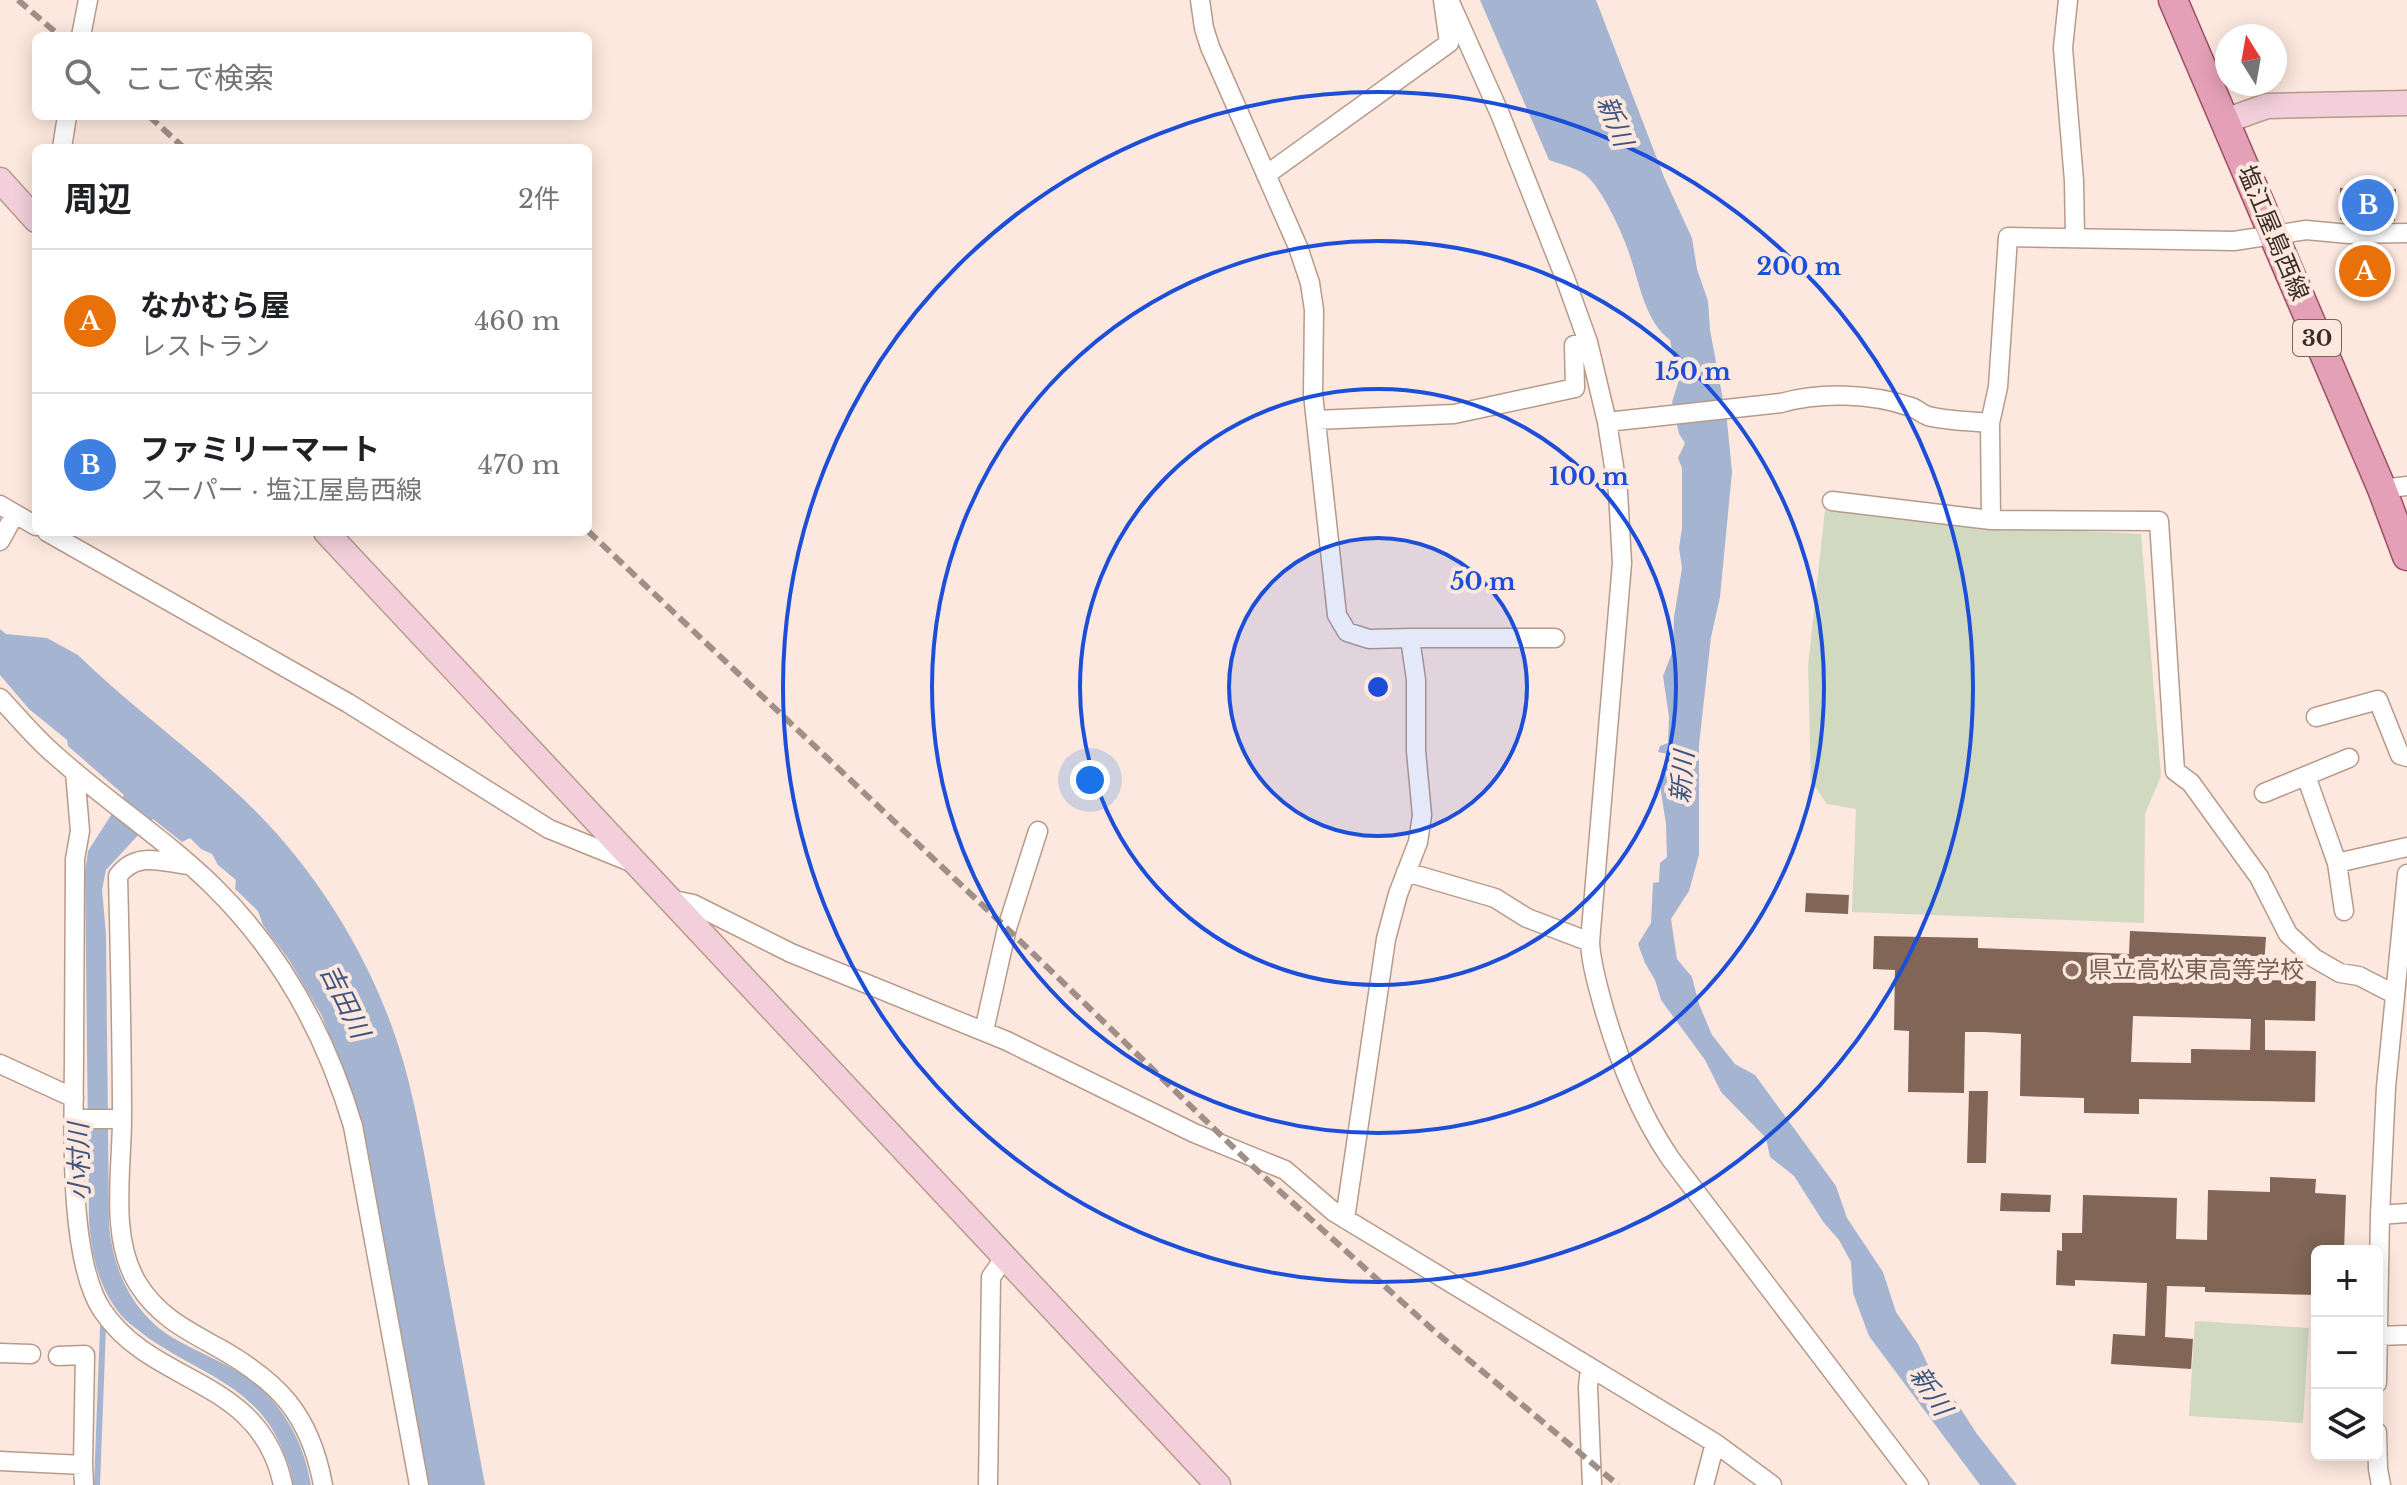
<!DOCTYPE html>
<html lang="ja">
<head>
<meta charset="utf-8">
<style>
  body { margin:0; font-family:"Libre Baskerville","Noto Sans JP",serif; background:#f6f6f6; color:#202124 }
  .controls { position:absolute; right:24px; bottom:24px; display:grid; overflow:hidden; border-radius:12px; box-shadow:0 4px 20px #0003 }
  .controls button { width:72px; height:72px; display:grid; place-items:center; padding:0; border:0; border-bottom:2px solid #e0e0e0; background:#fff; color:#202124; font:40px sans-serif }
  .compass { position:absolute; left:2215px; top:24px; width:72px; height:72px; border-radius:50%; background:#fff; box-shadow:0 4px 20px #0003; rotate:349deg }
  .you { position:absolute; left:1090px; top:780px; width:28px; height:28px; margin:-20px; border:6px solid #fff; border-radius:50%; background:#1a73e8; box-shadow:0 0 0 12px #1a73e833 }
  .badge { display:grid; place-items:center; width:52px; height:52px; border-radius:50%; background:#536204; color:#fff; font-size:26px; font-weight:700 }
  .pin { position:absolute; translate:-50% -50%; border:4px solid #fff; box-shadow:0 2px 8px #0006 }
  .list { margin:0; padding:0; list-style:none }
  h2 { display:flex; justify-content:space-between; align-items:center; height:104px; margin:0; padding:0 32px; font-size:34px }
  h2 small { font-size:26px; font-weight:400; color:#757577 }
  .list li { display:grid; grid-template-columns:52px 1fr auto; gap:24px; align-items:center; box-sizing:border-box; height:144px; padding:0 32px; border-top:2px solid #e0e0e0 }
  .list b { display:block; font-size:30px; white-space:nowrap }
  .list p { margin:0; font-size:26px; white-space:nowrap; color:#757577 }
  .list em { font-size:26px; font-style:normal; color:#757577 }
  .icon { flex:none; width:44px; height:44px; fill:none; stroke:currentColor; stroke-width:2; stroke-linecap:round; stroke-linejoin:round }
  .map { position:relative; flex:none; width:2407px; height:1485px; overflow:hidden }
  .search { position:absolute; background:#fff; box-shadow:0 4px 20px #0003; left:32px; top:32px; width:560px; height:88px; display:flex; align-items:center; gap:20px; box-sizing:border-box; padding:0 28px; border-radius:12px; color:#757577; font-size:30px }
  .panel { position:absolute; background:#fff; box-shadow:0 4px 20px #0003; left:32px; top:144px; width:560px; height:392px; border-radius:12px }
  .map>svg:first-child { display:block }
  .green { fill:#d1d9c1 }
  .water { fill:#a5b5d1 }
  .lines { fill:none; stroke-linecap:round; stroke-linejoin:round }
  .stream { stroke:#a5b5d1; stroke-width:6 }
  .building { fill:#816556; fill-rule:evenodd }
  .street-casing { stroke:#b89a8a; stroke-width:21 }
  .secondary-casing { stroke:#b89a8a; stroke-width:27 }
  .primary-casing { stroke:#9c4e64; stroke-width:31 }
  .street { stroke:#fff; stroke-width:18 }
  .secondary { stroke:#f2cfdb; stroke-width:24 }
  .primary { stroke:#e4a0b6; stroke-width:28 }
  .rail { stroke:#9f8f86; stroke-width:6; stroke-dasharray:12 6; stroke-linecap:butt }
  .ring { fill:none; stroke:#1d4ed8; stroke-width:4 }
  .education-dot { fill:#8d6e63; stroke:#fce8de; stroke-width:3 }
  .labels { text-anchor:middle; stroke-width:8; stroke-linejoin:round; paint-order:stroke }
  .shield { fill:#fce8de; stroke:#73645c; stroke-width:2 }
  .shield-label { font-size:22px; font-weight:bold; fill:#382c25 }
  .street-label { font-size:24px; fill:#382c25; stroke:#fce8de }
  .education-label { font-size:24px; fill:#785e54; stroke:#fce8de; text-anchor:start }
  .water-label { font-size:26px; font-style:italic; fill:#3e557f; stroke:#fce8de }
  .centre { fill:#1d4ed8; stroke:#fce8de; stroke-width:4 }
  .ring-label { font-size:24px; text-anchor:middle; font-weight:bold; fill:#1d4ed8; stroke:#fce8de; stroke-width:8; stroke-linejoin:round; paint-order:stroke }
</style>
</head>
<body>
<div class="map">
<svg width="2407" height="1485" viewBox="0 0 2407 1485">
  <rect width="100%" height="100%" fill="#fce8de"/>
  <path class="green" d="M1825,510L1979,526L2141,534L2161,776L2145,814L2144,923L1852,912L1856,809L1827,804L1811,781L1808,666Z
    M2195,1321L2309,1328L2303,1423L2189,1416Z"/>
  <path class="water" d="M1480,0H1596L1664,177L1692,238L1697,269L1708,301L1710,330L1727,421L1732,472L1720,597L1711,637L1699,745V855L1689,891L1671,919L1677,959L1692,977L1699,1004L1712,1035L1735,1064L1755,1075L1836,1186L1847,1218L1883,1272L1896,1312L1918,1344L1935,1380L1957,1403L1977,1434L2017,1485H1980L1869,1336L1853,1293L1851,1262L1839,1240L1824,1223L1794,1176L1770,1157L1766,1138L1721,1092L1705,1060L1661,1000L1655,980L1645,963L1638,944L1651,923L1653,883L1659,882L1660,863L1667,857L1666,824L1660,786L1668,754L1658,752L1660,746L1668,743L1669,717L1663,676L1673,650L1674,617L1682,568L1679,548L1682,528V468L1678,458L1685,443L1679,434L1672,402L1678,383L1670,340C1645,321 1640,285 1630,256C1623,234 1605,195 1589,178C1579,168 1562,165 1549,160Z
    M0,629L6,634L47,638L78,655C144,720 224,771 284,842C338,905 381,983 404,1064C420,1122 429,1182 440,1241C455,1323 470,1404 485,1485H428L358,1113L322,1016L289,960L263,925L258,911L235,889L236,880L218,865L212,854L201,849L190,838L182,842L153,819L106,870L102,890L106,934L109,1225C113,1267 129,1306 164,1332C186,1347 213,1357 235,1370C278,1395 303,1437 311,1485H293C292,1470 286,1458 280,1444C253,1383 192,1371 143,1334C135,1327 126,1322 120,1314C98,1286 92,1256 89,1222L85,872L88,851L124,795L68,746L67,740L29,709L0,675Z"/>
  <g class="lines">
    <path class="stream" d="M97,1485L103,1327"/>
  </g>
  <path class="building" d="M2340,188L2396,189L2395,221L2340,220Z
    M1806,893L1849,895L1848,914L1805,912Z
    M2130,931L2266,937L2263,980L2316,981L2315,1021L2265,1020V1050L2316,1051L2315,1102L2139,1099V1114L2084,1113V1098L2020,1096L2021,1034L1985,1032H1965L1964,1093L1908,1092L1909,1031L1894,1030L1895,970L1873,969L1874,936L1978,938V948L2129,954ZM2133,1016L2251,1019L2250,1050L2191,1049V1063L2131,1062Z
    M1969,1091H1988L1986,1163H1967Z
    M2270,1177L2316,1179L2315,1193L2346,1195L2344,1251H2317V1295L2205,1292V1287L2167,1286L2165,1337L2193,1339L2191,1369L2111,1364L2113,1334L2145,1336L2147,1283L2075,1280V1286L2056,1285L2057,1250L2062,1251V1233H2082L2083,1195L2177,1198L2176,1239L2207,1240L2208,1190L2270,1192Z
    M2001,1193L2051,1195L2050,1212L2000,1211Z"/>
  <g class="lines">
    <defs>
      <path id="street" d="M1200,0L1204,28L1210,47L1298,247L1310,283L1314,310L1313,394L1337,615L1347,632L1369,639L1410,638L1416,680V751L1422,815L1418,842L1398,894L1386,939L1345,1219
        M1449,0L1500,114L1565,278L1588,342L1607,422L1618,492L1622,563L1590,942C1591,964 1598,987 1604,1009C1620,1063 1639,1112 1670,1158L1919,1485
        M2068,0L2063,48L2074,181L2075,238
        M81,36L88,0
        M62,148L67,116
        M1266,175L1449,43L1443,0
        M1316,420L1454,414L1575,388L1574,345L1588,342
        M1607,422L1781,403C1820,392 1871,393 1911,407C1917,409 1922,414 1928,416C1947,421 1971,421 1990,423
        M2382,489L2407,486
        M1832,501L1991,520L2159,521L2175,771L2191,783L2259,877L2288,934L2314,958L2340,973L2359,976L2394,994
        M0,505L36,526
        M1991,520L1990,423L1998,387L2008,237L2234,241L2306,230L2349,234L2407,233
        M47,532L348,703L549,829L633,863
        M0,541L15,514
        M1410,638H1555
        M0,698C18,717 35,738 55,755C106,801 165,839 214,887C282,954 326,1035 353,1126L419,1485
        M2316,717L2378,700L2400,755L2407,757
        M75,772L80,831L75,859C75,924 74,988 74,1053C74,1118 67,1257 102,1310C153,1387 260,1376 283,1485
        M2306,776L2337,863L2344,911
        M2264,793L2349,758
        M2337,863L2407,847
        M188,865C162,862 136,851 118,876C120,957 122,1037 122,1118C122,1170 109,1238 138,1284C158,1316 186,1330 217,1347C278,1381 310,1414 323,1485
        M1406,872L1495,898L1527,918L1590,942
        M669,899L693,904L791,953L1007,1041L1194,1133L1285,1170L1334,1212L1715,1443L1772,1485
        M984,1031L1007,928L1038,831
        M0,1064L74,1098
        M74,1119H122
        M2380,1215L2407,1213
        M2378,1336L2407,1335
        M0,1353L31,1354
        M58,1356L85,1355L83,1465
        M1590,1368L1588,1387L1592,1485
        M2377,1383L2380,1215L2386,1087L2407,874
        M2377,1432L2378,1469L2381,1485
        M0,1461L83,1465L84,1485
        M988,1485L991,1277L1005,1257
        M1704,1485L1715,1443"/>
      <path id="secondary" d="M2225,121L2267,106L2407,103
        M0,180L36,220
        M326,532L1218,1485"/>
      <path id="primary" d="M2173,0L2382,489L2407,556"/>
    </defs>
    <use href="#street" class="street-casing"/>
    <use href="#secondary" class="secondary-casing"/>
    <use href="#primary" class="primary-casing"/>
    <use href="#street" class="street"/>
    <use href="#secondary" class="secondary"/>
    <use href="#primary" class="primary"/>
    <path class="rail" d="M18,0L60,36
      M149,116L184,148
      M588,531L1016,937L1262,1175L1432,1329L1618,1485"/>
  </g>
  <circle cx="1378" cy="687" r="149" fill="#1d4ed8" fill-opacity=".12"/>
  <g class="ring">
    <circle cx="1378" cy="687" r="149"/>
    <circle cx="1378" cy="687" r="298"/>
    <circle cx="1378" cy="687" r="446"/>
    <circle cx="1378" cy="687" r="595"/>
  </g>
  <circle class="education-dot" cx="2072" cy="970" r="8"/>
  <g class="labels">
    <rect class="shield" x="2293" y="320" width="48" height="36" rx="6"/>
    <g class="shield-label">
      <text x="2317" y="346">30</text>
    </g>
    <g class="street-label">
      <text transform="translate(2273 233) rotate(67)" y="8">塩江屋島西線</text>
    </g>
    <g class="education-label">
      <text x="2088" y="978">県立高松東高等学校</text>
    </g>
    <g class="water-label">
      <text transform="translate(1615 121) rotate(68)" y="9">新川</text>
      <text transform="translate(1682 777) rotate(-85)" y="9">新川</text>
      <text transform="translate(345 1001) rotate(64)" y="9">吉田川</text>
      <text transform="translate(79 1162) rotate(-91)" y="9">小村川</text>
      <text transform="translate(1931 1391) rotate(57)" y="9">新川</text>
    </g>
  </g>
  <circle cx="1378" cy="687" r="12" class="centre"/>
  <g class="ring-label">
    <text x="1799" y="275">200 m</text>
    <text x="1693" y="380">150 m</text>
    <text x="1589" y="485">100 m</text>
    <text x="1483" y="590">50 m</text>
  </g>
</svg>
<div class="controls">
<button>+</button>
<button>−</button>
<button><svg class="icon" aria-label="layers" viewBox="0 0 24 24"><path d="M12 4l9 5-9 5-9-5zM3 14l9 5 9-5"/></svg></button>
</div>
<svg class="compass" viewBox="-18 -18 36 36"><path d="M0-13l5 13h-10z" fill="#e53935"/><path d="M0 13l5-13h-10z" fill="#757577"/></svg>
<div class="you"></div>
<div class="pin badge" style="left:2365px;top:271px;background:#e8710a">A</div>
<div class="pin badge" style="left:2368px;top:205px;background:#3f7fe0">B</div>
<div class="search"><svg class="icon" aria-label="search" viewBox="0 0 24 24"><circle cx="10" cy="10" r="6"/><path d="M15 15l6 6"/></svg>ここで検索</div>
<section class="panel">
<h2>周辺<small>2件</small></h2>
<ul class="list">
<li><span class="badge" style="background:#e8710a">A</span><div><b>なかむら屋</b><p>レストラン</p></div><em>460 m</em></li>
<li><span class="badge" style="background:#3f7fe0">B</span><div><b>ファミリーマート</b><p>スーパー · 塩江屋島西線</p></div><em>470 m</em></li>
</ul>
</section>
</div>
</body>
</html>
